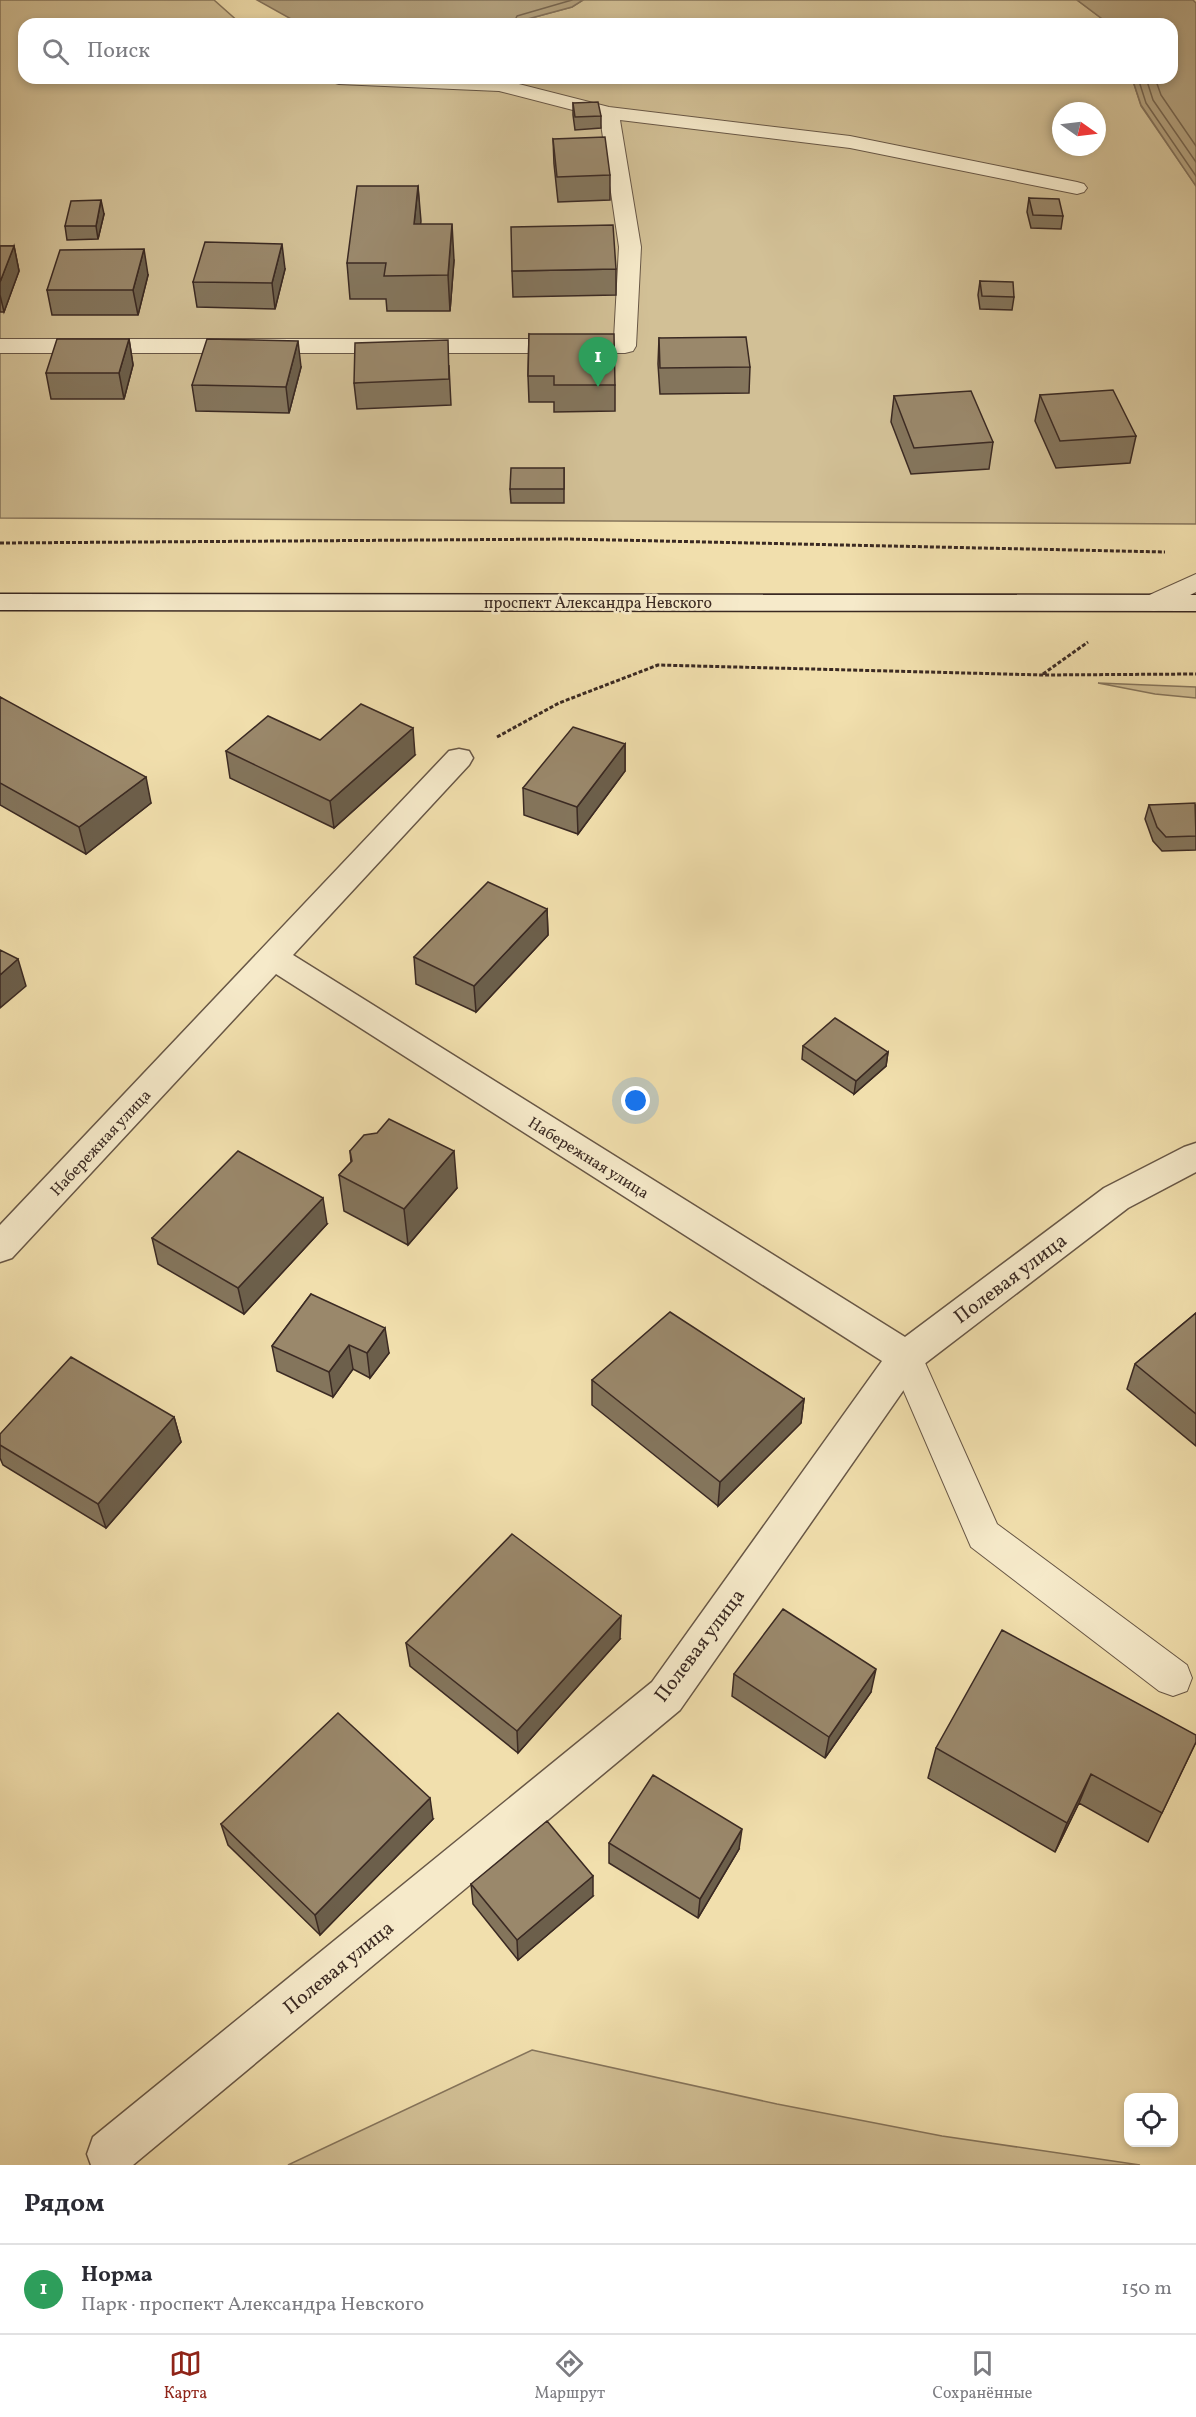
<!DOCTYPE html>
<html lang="ru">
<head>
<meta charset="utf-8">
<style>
  body { margin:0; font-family:Vollkorn,serif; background:#f2f2f3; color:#2b2b33 }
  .controls { position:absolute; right:18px; bottom:18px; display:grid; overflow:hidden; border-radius:12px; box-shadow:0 3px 9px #0003 }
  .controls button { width:54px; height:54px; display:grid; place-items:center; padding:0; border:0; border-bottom:2px solid #e1e1e2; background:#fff; color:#2b2b33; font:30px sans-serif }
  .compass { position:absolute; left:1052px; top:102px; width:54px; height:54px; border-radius:50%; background:#fff; box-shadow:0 3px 9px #0003; rotate:104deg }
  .you { position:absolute; left:636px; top:1101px; width:21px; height:21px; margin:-15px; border:4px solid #fff; border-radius:50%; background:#1a73e8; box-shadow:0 0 0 9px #1a73e833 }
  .badge { display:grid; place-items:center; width:39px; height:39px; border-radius:50%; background:#8f2418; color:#fff; font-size:20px; font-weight:700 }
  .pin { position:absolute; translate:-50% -50px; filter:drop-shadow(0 2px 3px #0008) }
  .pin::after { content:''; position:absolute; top:32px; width:21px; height:18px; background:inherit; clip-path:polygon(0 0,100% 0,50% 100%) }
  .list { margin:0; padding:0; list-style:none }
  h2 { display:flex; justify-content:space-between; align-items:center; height:78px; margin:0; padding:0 24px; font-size:26px }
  h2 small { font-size:20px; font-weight:400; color:#7c7c81 }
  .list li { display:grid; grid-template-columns:39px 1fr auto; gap:18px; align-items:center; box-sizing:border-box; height:90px; padding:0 24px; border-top:2px solid #e1e1e2 }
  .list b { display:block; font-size:22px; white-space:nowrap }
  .list p { margin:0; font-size:20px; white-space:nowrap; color:#7c7c81 }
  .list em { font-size:20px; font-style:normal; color:#7c7c81 }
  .icon { flex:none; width:33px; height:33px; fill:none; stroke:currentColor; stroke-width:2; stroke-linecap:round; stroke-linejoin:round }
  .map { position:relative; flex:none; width:1196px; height:2165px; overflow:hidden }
  .search { position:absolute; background:#fff; box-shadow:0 3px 9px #0003; left:18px; right:18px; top:18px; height:66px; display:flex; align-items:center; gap:15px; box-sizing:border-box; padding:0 21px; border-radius:18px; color:#7c7c81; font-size:22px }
  .sheet { height:168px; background:#fff }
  nav { display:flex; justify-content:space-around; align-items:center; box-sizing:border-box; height:84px; border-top:2px solid #e1e1e2; background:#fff; font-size:16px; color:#7c7c81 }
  nav a { display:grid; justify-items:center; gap:3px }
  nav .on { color:#8f2418 }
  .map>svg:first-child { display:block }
  .green { fill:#d2c096; stroke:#86755c; stroke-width:1.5; fill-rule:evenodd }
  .water { fill:#b3a17e; stroke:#83715a; stroke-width:1.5 }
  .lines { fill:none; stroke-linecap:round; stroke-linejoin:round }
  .shore { stroke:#776650; stroke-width:1.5 }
  .service-casing { stroke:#685746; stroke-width:2 }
  .minor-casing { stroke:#685746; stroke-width:3 }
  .secondary-casing { stroke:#3b2a23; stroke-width:3 }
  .path { stroke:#3b2a23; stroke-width:3; stroke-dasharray:4 2; stroke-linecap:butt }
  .service { fill:#f6eaca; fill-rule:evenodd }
  .minor { fill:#f6eaca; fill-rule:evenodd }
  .secondary { fill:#f6eaca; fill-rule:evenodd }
  .wall { fill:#84755c; stroke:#3b2a23; stroke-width:1.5 }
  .shaded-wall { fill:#6c5f4b; stroke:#3b2a23; stroke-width:1.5 }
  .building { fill:#9a886b; stroke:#3b2a23; stroke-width:1.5 }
  .labels { text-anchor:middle; stroke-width:5; stroke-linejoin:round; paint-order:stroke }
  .street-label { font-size:16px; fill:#3b2a23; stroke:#f6eaca }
  .near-street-label { font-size:20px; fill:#3b2a23; stroke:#f6eaca }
</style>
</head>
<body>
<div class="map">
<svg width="1196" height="2165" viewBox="0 0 1196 2165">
  <rect width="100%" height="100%" fill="#f1dfad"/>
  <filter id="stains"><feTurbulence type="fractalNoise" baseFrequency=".00333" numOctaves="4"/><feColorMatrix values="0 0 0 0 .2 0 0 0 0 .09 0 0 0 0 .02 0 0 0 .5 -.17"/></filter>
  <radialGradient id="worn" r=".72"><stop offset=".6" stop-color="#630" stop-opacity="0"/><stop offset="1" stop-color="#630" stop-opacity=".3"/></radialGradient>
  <path class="green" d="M0,0H214L241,24H24V78H1132L1141,106L1196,186V524L0,518ZM1061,111H1097V147H1061Z
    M583,0H1077L1109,24H509L572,7Z
    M1098,683L1196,687V698L1155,694Z
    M532,2050L777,2104L942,2136L1140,2165H288Z"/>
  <path class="water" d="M257,0H583L572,7L509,24H300Z
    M1077,0H1193L1196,3V186L1141,105L1132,78H1172V24H1109Z"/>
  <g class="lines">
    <path class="shore" d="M513,24L517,16L572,0
      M1138,78L1146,103L1196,176
      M1146,78L1153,100L1196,162
      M1155,78L1161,95L1196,146"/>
    <defs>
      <path id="service" d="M329,78L499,79L609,107L850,136L1077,182L1084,184L1087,188L1084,192L1077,194L850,148L620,120L641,247L636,346L633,351L625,353H0V339H614L619,247L600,117L499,91L339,84L332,82Z
        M1196,574V592L1163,609L1154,611L1145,609L1141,603L1145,597Z
        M906,1342L918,1347L997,1524L1187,1665L1192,1678L1187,1691L1173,1696L1159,1691L971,1547L889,1357L894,1347Z"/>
      <path id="minor" d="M459,749L469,751L473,758L469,765L293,955L905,1337L1104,1188L1184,1147L1196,1143V1172L1128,1208L919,1368L680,1710L133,2165H91L87,2154L93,2137L652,1682L882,1361L276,974L12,1258L0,1262V1225L449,751Z"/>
      <path id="secondary" d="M0,594L1196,595V611L0,610Z"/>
    </defs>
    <use href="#service" class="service-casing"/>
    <use href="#minor" class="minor-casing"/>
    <use href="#secondary" class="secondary-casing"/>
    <path class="path" d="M0,543L568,539L1165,552
      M1043,674L1088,642
      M497,737L559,703L658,665L1042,675L1196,674"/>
    <use href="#service" class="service"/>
    <use href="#minor" class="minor"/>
    <use href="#secondary" class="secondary"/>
  </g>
  <path class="wall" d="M573,103L601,116V128L575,130L573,115Z
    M553,139L610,175V200L558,202L554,164Z
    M418,186L420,224L454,260L450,311H387L386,299H350L347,263Z
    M1029,198L1063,216L1061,229L1031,228L1027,212Z
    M104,214L98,239L67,240L65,226Z
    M0,246H14L19,271L4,312H0Z
    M285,269L275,309L197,307L193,282Z
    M616,269V295L513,297L512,271Z
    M148,275L138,315H52L47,290Z
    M980,281L1014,297L1012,310L980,309L978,295Z
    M529,334L615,385V411L554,412V402H529L528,376Z
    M659,338L750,367L749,393L660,394L658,364Z
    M129,339L133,365L124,399H51L46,373Z
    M449,366L451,405L357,409L354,383Z
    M301,367L289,413L196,411L192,385Z
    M1040,395L1136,436L1130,463L1056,468L1035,421Z
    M894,396L993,442L989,469L911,474L891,422Z
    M564,468V503H511L510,489Z
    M0,697L151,803L86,854L0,805Z
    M320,740L415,755L334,828L230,778L226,751Z
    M625,744V771L578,834L524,815L523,788Z
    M1149,805H1196V850L1162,851L1153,841L1145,819Z
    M547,909L548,935L476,1012L416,984L414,957Z
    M803,1046L888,1052L886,1066L854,1094L802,1059Z
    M350,1151L457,1188L408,1245L344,1211L339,1175L351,1162Z
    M327,1224L244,1314L158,1264L152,1238Z
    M311,1294L389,1353L370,1378L353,1369L333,1397L277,1371L272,1346Z
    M1196,1313V1446L1127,1389L1135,1364Z
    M592,1380L804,1399L801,1423L718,1506L592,1405Z
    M174,1417L181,1442L106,1528L3,1465L0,1458V1434Z
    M620,1639L518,1753L410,1666L406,1643Z
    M734,1674L871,1692L825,1758L732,1696Z
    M1196,1742L1148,1842L1079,1803L1055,1852L928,1778L936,1748Z
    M433,1819L320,1935L228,1845L221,1824Z
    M609,1843L739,1849L698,1918L609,1863Z
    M471,1884L593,1896L518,1960L473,1904Z"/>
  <path class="shaded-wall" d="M418,186L421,221L417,260L414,224Z
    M101,200L104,214L98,239L96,226Z
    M452,224L454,260L450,311L448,275Z
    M282,244L285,269L275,309L272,283Z
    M14,246L19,271L4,312L0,295V282Z
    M144,249L148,275L138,315L133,290Z
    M129,339L133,365L124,399L119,373Z
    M298,341L301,367L289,413L286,387Z
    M413,728L415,755L334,828L330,801Z
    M625,744V771L578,834L577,807Z
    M146,777L151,803L86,854L79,827Z
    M547,909L548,935L476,1012L474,986Z
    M18,959L26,986L0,1008V975Z
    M888,1052L886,1066L854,1094L856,1081Z
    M454,1151L457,1188L408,1245L404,1209Z
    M323,1198L327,1224L244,1314L238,1288Z
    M385,1328L389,1353L370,1378L367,1353Z
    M349,1345L353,1369L333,1397L329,1372Z
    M804,1399L801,1423L718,1506L720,1482Z
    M174,1417L181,1442L106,1528L98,1504Z
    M621,1616L620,1639L518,1753L517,1731Z
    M876,1669L871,1692L825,1758L829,1737Z
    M1091,1774L1079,1803L1055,1852L1067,1823Z
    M430,1798L433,1819L320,1935L315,1915Z
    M742,1829L739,1849L698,1918L700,1899Z
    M593,1876V1896L518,1960L517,1940Z"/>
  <path class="building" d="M598,102L601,116L575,117L573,103Z
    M605,137L610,175L557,177L553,139Z
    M357,186H418L414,224H452L448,275L384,276L386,263H347Z
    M1029,198L1059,199L1063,216L1033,215Z
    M101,200L96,226H65L71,201Z
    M613,225L616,269L512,271L511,227Z
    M205,242L282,244L272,283L193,282Z
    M0,246H14L0,282Z
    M144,249L133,290H47L60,250Z
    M980,281L1013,282L1014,297L982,296Z
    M529,334H614L615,385H554V376H528Z
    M746,337L750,367L660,368L659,338Z
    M57,339H129L119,373H46Z
    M207,339L298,341L286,387L192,385Z
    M448,340L449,379L354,383L355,343Z
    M1113,390L1136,436L1060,441L1040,395Z
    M971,391L993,442L914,448L894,396Z
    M511,468H564V489H510Z
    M0,697L146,777L79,827L0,783Z
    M361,704L413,728L330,801L226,751L268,716L320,740Z
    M573,727L625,744L577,807L523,788Z
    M1195,803L1196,836L1166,837L1157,827L1149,805Z
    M488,882L547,909L474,986L414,957Z
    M0,950L18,959L0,975Z
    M835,1018L888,1052L856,1081L803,1046Z
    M389,1119L454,1151L404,1209L339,1175L352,1161L350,1151L364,1135L377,1133Z
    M238,1151L323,1198L238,1288L152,1238Z
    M311,1294L385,1328L367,1353L349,1345L329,1372L272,1346Z
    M670,1312L804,1399L720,1482L592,1380Z
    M1196,1313V1414L1135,1364Z
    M71,1357L174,1417L98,1504L0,1445V1434Z
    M512,1534L621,1616L517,1731L406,1643Z
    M783,1609L876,1669L829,1737L734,1674Z
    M1002,1630L1196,1735V1742L1162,1813L1091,1774L1067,1823L936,1748Z
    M338,1713L430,1798L315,1915L221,1824Z
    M653,1775L742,1829L700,1899L609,1843Z
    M547,1821L593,1876L517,1940L471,1884Z"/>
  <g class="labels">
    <g class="street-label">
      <text x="598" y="608">проспект Александра Невского</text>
      <text transform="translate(100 1142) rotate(-47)" y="6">Набережная улица</text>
      <text transform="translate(589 1157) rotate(32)" y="6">Набережная улица</text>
    </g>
    <g class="near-street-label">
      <text transform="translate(1010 1278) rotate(-37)" y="7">Полевая улица</text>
      <text transform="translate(699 1645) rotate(-53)" y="7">Полевая улица</text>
      <text transform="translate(338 1967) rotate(-39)" y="7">Полевая улица</text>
    </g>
  </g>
  <rect width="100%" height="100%" filter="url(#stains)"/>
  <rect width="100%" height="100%" fill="url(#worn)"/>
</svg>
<div class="controls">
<button><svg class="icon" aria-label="locate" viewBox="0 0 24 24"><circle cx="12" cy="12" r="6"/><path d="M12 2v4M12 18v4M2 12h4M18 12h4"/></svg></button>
</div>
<svg class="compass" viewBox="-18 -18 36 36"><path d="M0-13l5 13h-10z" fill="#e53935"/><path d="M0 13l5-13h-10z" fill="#7c7c81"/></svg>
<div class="you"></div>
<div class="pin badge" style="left:598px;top:387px;background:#2e9e5b">1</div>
<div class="search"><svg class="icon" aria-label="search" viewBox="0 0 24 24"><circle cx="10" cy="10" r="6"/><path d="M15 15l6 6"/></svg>Поиск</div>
</div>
<section class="sheet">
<h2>Рядом<small></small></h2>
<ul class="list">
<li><span class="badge" style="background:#2e9e5b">1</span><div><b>Норма</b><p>Парк · проспект Александра Невского</p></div><em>150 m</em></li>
</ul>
</section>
<nav>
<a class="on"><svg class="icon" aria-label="map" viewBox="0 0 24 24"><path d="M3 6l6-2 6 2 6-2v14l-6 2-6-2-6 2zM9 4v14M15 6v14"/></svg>Карта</a>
<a><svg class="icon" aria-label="directions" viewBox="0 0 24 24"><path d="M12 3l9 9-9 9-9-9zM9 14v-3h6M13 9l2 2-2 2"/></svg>Маршрут</a>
<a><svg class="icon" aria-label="saved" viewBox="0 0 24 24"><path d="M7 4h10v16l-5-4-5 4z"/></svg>Сохранённые</a>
</nav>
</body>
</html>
